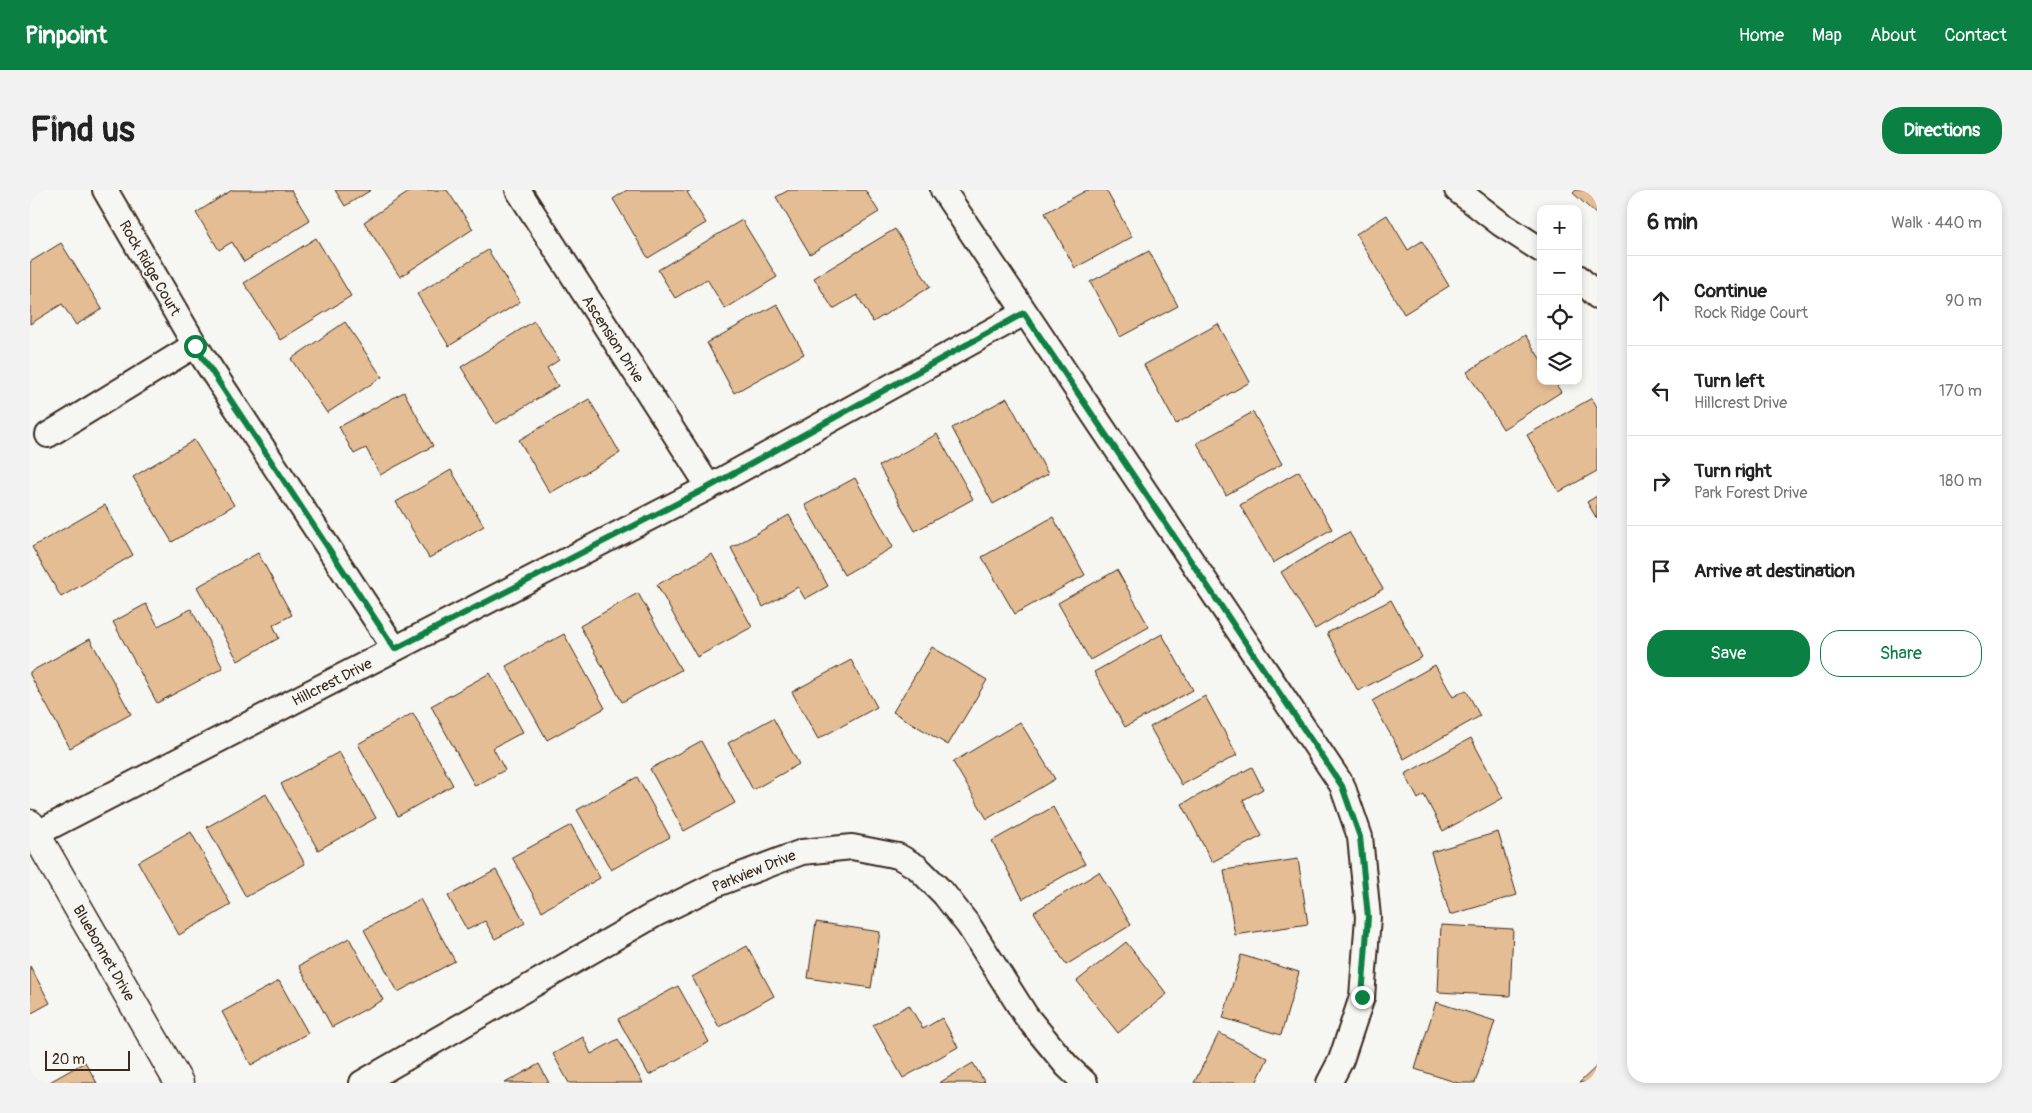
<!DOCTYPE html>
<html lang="en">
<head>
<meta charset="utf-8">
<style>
  body { margin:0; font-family:Pangolin,sans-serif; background:#f2f2f2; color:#222 }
  .controls { position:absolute; right:15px; top:15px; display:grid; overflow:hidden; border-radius:10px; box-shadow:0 2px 8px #0003 }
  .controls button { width:45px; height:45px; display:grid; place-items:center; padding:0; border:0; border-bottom:1px solid #e0e0e0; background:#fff; color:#222; font:25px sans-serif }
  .scale { position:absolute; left:15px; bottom:12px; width:85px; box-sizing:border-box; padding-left:5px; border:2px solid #3b2a1e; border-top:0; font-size:14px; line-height:18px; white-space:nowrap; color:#3b2a1e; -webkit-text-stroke:4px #f6f6f2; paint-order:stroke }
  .stop { position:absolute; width:15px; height:15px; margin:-11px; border:4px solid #0b8043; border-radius:50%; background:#fff }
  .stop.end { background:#0b8043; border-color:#fff; box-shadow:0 1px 5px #0008 }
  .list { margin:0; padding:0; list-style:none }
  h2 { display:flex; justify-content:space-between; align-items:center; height:65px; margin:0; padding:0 20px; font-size:21px }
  h2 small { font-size:16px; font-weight:400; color:#767676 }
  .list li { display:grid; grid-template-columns:32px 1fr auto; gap:15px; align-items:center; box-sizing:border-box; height:90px; padding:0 20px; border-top:1px solid #e0e0e0 }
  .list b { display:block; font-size:19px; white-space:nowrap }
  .list p { margin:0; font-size:16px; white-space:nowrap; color:#767676 }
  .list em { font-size:16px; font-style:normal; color:#767676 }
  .actions { display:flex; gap:10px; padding:15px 20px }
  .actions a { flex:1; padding:11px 0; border:1px solid #0b8043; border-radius:20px; text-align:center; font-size:18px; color:#0b8043 }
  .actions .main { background:#0b8043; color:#fff }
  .icon { flex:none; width:28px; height:28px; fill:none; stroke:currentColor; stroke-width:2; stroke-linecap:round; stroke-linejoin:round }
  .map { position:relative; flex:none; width:1567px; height:893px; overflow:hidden; border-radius:20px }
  header { display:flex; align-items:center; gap:30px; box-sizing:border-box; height:70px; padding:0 25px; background:#0b8043; color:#fff }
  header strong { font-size:24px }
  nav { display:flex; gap:28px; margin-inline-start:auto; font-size:18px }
  .intro { display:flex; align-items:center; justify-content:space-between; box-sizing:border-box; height:120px; padding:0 30px }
  h1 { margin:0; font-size:35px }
  .button { padding:12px 22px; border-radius:20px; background:#0b8043; color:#fff; font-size:18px; font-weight:700 }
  main { display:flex; gap:30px; padding:0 30px }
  aside { flex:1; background:#fff; border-radius:20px; box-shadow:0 2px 8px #0003 }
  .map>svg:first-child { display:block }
  .building { fill:#e4bd94; stroke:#3b2a1e }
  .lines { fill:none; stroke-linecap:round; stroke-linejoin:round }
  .street-casing { stroke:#3b2a1e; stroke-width:28 }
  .secondary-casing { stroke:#3b2a1e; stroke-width:31 }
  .street { stroke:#f6f6f2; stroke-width:24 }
  .secondary { stroke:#f6f6f2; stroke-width:28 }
  .route { stroke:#0b8043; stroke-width:6 }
  .labels { text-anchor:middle; stroke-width:4; stroke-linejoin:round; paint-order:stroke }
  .street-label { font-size:15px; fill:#3b2a1e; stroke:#f6f6f2 }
</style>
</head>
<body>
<header>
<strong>Pinpoint</strong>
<nav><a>Home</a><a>Map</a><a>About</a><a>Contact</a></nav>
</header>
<div class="intro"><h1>Find us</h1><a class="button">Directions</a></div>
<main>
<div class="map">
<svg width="1567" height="893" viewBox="0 0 1567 893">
  <rect width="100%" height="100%" fill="#f6f6f2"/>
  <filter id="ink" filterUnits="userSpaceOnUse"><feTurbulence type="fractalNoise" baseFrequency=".02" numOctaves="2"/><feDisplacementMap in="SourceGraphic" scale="10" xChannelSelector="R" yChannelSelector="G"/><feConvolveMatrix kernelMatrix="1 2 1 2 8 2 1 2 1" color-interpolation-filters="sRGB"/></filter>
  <g filter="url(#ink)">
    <path class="building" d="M202,0H261L280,31L214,72L202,52L189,60L166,23Z
      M305,0H341L315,16Z
      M382,0H417L443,39L370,87L334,32Z
      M597,0H661L657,2L676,33L618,68L583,9Z
      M759,0H835L849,22L780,64L746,7Z
      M1057,0H1076L1102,47L1045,78L1015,23Z
      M1546,0H1567V25L1543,3Z
      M1357,25L1378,60L1392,51L1419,96L1374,124L1326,44Z
      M712,30L747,87L695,119L677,89L645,108L628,80Z
      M865,39L900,97L843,132L827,105L803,119L784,88Z
      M286,48L321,106L250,150L214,93Z
      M31,53L72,119L46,135L32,114L0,134V72Z
      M458,60L490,112L419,156L387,104Z
      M1119,61L1148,116L1090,147L1060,92Z
      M747,114L774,164L704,203L677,153Z
      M504,131L529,170L517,178L528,196L466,234L431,177Z
      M315,132L352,187L297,223L261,169Z
      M1188,134L1220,192L1146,234L1114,175Z
      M1495,145L1511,170V191H1524L1531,202L1473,239L1437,182Z
      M374,202L403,256L350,285L336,258L324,264L309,237Z
      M977,208L1018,284L963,314L922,238Z
      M1562,208L1567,217V281L1529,302L1497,245Z
      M559,209L590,263L520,303L489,250Z
      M1223,222L1252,274L1196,305L1167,253Z
      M907,244L943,309L885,341L849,276Z
      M164,250L204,315L142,352L103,287Z
      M421,280L454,336L399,368L366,312Z
      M1269,281L1302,339L1243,373L1210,315Z
      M825,288L863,357L814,385L775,315Z
      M1567,306V329L1557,312Z
      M75,315L103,365L31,407L2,357Z
      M759,325L798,396L775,409L768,397L733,417L701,358Z
      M1023,327L1055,385L985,424L952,367Z
      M1319,342L1353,399L1285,439L1251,382Z
      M228,363L262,425L243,435L249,448L208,471L167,397Z
      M682,364L722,437L667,467L627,395Z
      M1087,380L1119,437L1060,470L1028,413Z
      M608,403L651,480L592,512L550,436Z
      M1361,410L1392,467L1328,501L1297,443Z
      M116,414L128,436L161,419L193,478L127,513L83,432Z
      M534,444L575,518L517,550L476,476Z
      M1132,444L1163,500L1095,537L1064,482Z
      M60,449L101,524L40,558L0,485V482Z
      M902,457L957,490L918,555L863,522Z
      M821,470L847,517L788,549L762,502Z
      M1405,475L1423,507L1436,500L1450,526L1374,569L1342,511Z
      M460,483L493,542L463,558L475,580L445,596L401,516Z
      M1175,506L1207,565L1152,595L1120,537Z
      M383,523L423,595L368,626L328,554Z
      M743,528L769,574L723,600L698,553Z
      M990,532L1025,589L957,629L923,572Z
      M1441,548L1473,608L1413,641L1394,605L1388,609L1375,584Z
      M671,551L705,613L654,641L620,579Z
      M309,562L346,628L288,660L251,594Z
      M1222,577L1233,599L1213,610L1232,646L1182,672L1152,614Z
      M607,587L640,647L581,680L547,620Z
      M236,604L275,674L216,707L177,637Z
      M1023,617L1055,674L993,709L962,651Z
      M541,635L570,688L512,721L482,667Z
      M161,642L201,715L149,745L108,672Z
      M1468,642L1487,705L1420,725L1401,662Z
      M1268,669L1278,734L1205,745L1194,680Z
      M466,680L495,733L465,749L455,731L437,740L418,706Z
      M1069,682L1101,735L1036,775L1004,722Z
      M390,709L425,771L368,802L334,740Z
      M786,732L850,742L841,798L778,788Z
      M1411,735L1483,739L1480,806L1408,802Z
      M319,748L353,810L302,837L269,776Z
      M1096,752L1137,804L1088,843L1047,791Z
      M717,756L744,806L689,837L662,787Z
      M1211,765L1269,782L1251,845L1193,828Z
      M0,776L20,813L0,824Z
      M249,791L278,843L221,875L192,822Z
      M648,796L679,852L619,885L588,829Z
      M1406,812L1465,831L1445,893H1428L1385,879Z
      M879,815L893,839L912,828L928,857L873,888L843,835Z
      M1189,843L1238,868L1226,893H1164Z
      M553,847L561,864L588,849L613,893H539L523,864Z
      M55,872L67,893H18Z
      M943,873L955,893H909Z
      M509,874L519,893H475Z
      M1567,876V893H1549Z"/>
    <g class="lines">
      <defs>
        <path id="street" d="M75,0L165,155L365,459
          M488,0L679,297
          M913,0L1312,595L1330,647L1338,727L1332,807L1311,870L1299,893
          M1427,0L1471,34L1511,60
          M1548,87L1567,106
          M18,245L165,155
          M0,647L679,297L994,123
          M332,893L624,725L687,694L772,662L822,657L868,666L887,677L914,704L939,736L996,826L1037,876L1055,893"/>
        <path id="secondary" d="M0,634L149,893"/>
      </defs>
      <use href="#street" class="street-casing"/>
      <use href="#secondary" class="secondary-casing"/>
      <use href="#street" class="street"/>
      <use href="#secondary" class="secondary"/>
    </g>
  </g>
  <g class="lines" filter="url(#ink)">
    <path class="route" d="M165,156L365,459L679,297L994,123L1312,596L1330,647L1338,727L1332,807"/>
  </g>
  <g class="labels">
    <g class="street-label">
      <text transform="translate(120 78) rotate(60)" y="5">Rock Ridge Court</text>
      <text transform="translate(583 149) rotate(57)" y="5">Ascension Drive</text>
      <text transform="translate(302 492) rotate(-27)" y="5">Hillcrest Drive</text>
      <text transform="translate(724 681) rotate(-22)" y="5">Parkview Drive</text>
      <text transform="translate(74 763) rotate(60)" y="5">Bluebonnet Drive</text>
    </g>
  </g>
</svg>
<div class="controls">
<button>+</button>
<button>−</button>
<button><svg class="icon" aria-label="locate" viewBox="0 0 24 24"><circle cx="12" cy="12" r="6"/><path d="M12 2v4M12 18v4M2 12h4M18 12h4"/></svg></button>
<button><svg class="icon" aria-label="layers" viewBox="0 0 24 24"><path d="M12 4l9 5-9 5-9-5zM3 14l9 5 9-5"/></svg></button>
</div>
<div class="scale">20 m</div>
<div class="stop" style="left:165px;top:156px"></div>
<div class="stop end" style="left:1332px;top:807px"></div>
</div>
<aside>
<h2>6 min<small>Walk · 440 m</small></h2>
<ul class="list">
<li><svg class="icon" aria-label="ahead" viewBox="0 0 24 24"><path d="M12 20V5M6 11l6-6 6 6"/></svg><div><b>Continue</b><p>Rock Ridge Court</p></div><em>90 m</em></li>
<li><svg class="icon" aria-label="left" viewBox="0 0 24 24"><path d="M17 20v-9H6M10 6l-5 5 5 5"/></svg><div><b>Turn left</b><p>Hillcrest Drive</p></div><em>170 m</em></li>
<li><svg class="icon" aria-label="right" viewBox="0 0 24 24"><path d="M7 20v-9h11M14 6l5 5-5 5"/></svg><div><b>Turn right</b><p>Park Forest Drive</p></div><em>180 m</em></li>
<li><svg class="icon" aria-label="arrive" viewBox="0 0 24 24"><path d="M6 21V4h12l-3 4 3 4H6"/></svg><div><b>Arrive at destination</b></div></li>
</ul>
<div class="actions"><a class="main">Save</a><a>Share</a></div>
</aside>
</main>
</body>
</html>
